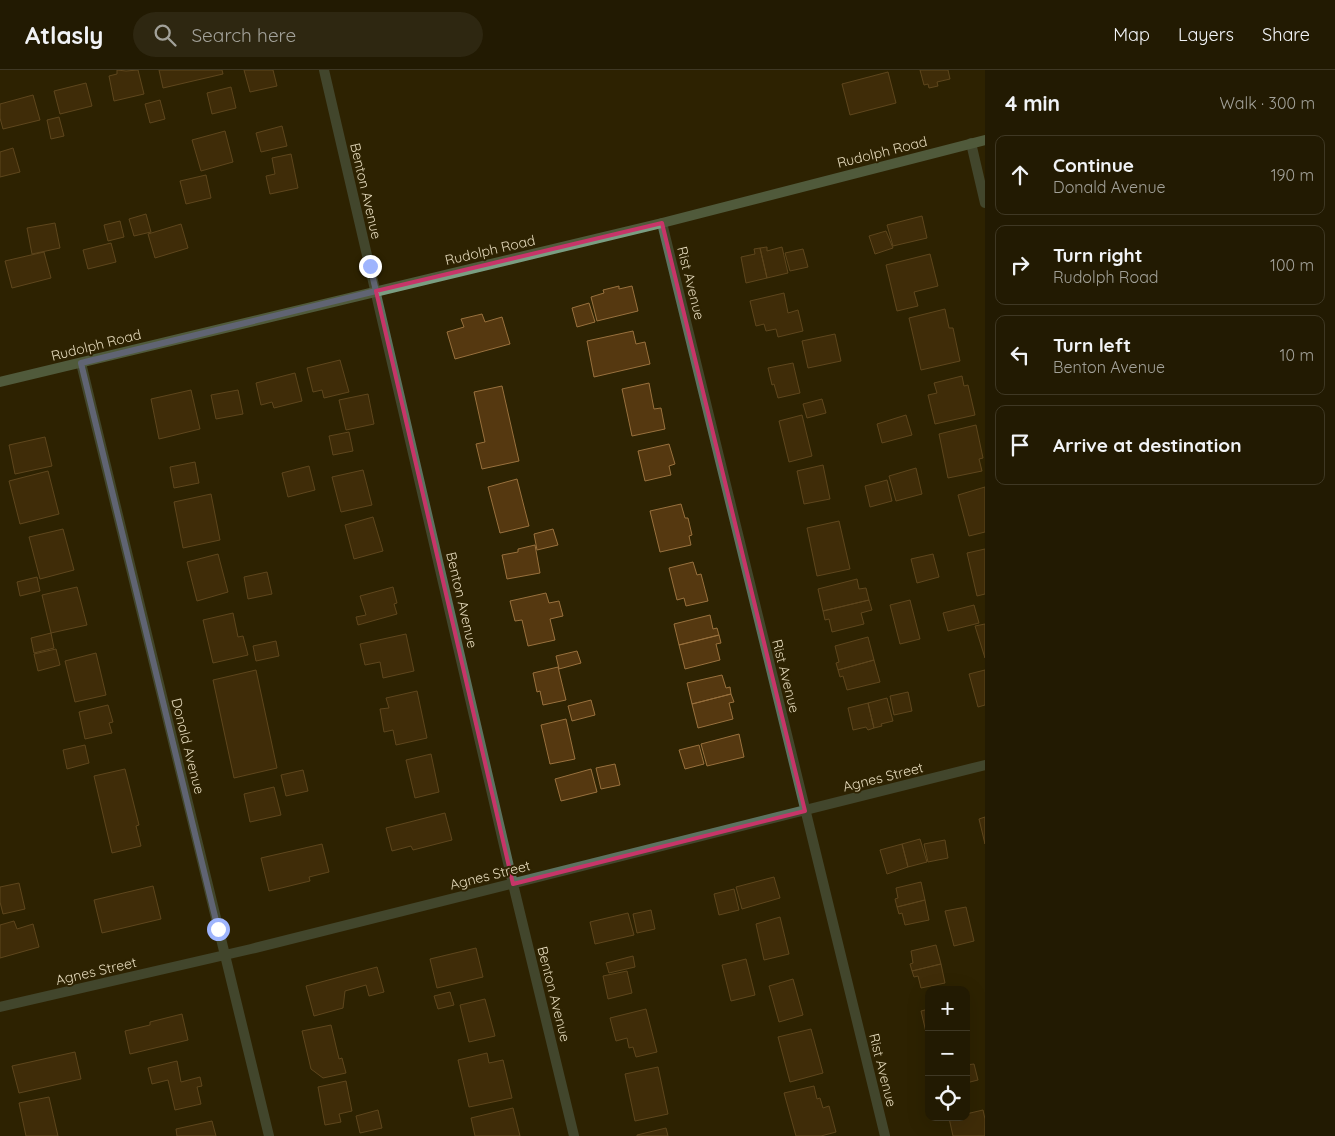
<!DOCTYPE html>
<html lang="en">
<head>
<meta charset="utf-8">
<style>
  body { margin:0; font-family:Quicksand,sans-serif; background:#2e2711; color:#f1f3f6 }
  .controls { position:absolute; right:15px; bottom:15px; display:grid; overflow:hidden; border-radius:10px; box-shadow:0 5px 20px #0002 }
  .controls button { width:45px; height:45px; display:grid; place-items:center; padding:0; border:0; border-bottom:1px solid #3f3824; background:#221a02; color:#f1f3f6; font:25px sans-serif }
  .stop { position:absolute; width:15px; height:15px; margin:-11px; border:4px solid #9eb4fd; border-radius:50%; background:#fff }
  .stop.end { background:#9eb4fd; border-color:#fff; box-shadow:0 1px 5px #0008 }
  .list { margin:0; padding:0; list-style:none }
  h2 { display:flex; justify-content:space-between; align-items:center; height:65px; margin:0; padding:0 20px; font-size:21px }
  h2 small { font-size:16px; font-weight:400; color:#a2a199 }
  .list li { display:grid; grid-template-columns:32px 1fr auto; gap:15px; align-items:center; box-sizing:border-box; height:80px; margin:0 10px 10px; padding:0 10px; border:1px solid #3f3824; border-radius:10px }
  .list b { display:block; font-size:19px; white-space:nowrap }
  .list p { margin:0; font-size:16px; white-space:nowrap; color:#a2a199 }
  .list em { font-size:16px; font-style:normal; color:#a2a199 }
  .icon { flex:none; width:28px; height:28px; fill:none; stroke:currentColor; stroke-width:2; stroke-linecap:round; stroke-linejoin:round }
  .map { position:relative; flex:none; width:985px; height:1066px; overflow:hidden }
  header { display:flex; align-items:center; gap:30px; box-sizing:border-box; height:70px; padding:0 25px; background:#221a02; border-bottom:1px solid #3f3824 }
  header strong { font-size:24px }
  nav { display:flex; gap:28px; margin-inline-start:auto; font-size:18px }
  .search { width:350px; height:45px; background:#2e2711; display:flex; align-items:center; gap:12px; box-sizing:border-box; padding:0 18px; border-radius:28px; color:#a2a199; font-size:19px }
  main { display:flex }
  aside { flex:1; background:#221a02 }
  .map>svg:first-child { display:block }
  .building { fill:#553810; stroke:#99713e }
  .lines { fill:none; stroke-linecap:round; stroke-linejoin:round }
  .street { stroke:#5c7260; stroke-width:10 }
  .secondary { stroke:#7a9e82; stroke-width:10 }
  .route { stroke:#9eb4fd; stroke-width:6 }
  .marked { fill:none; stroke:#c73569; stroke-width:4; stroke-linejoin:round }
  .labels { text-anchor:middle; stroke-width:4; stroke-linejoin:round; paint-order:stroke }
  .street-label { font-size:14px; fill:#e4d9bb; stroke:#2e2302 }
</style>
</head>
<body>
<header>
<strong>Atlasly</strong>
<div class="search"><svg class="icon" aria-label="search" viewBox="0 0 24 24"><circle cx="10" cy="10" r="6"/><path d="M15 15l6 6"/></svg>Search here</div>
<nav><a>Map</a><a>Layers</a><a>Share</a></nav>
</header>
<main>
<div class="map">
<svg width="985" height="1066" viewBox="0 0 985 1066">
  <rect width="100%" height="100%" fill="#2e2302"/>
  <path class="building" d="M117,0L126,1L138,0L144,24L114,31L109,6L117,4Z
    M159,0H222L223,4L163,18Z
    M244,0H273L277,16L250,22Z
    M920,0H948L950,9L937,12L938,16L929,18L928,14L924,15Z
    M888,2L896,33L850,45L842,14Z
    M86,13L92,36L60,44L54,21Z
    M231,17L236,38L212,44L207,23Z
    M33,25L40,50L3,59L0,48V34Z
    M160,30L165,49L150,53L145,34Z
    M59,47L64,66L51,69L47,50Z
    M282,56L287,76L261,82L256,63Z
    M225,61L233,92L201,101L192,70Z
    M13,78L20,102L0,107V82Z
    M291,84L298,118L270,124L266,106L275,104L272,88Z
    M206,105L211,128L186,134L180,111Z
    M146,144L151,162L134,166L129,149Z
    M922,146L927,168L893,176L887,155Z
    M120,151L124,167L108,171L104,155Z
    M55,153L60,178L32,184L27,158Z
    M181,154L188,178L155,188L148,164Z
    M886,161L893,178L875,184L869,166Z
    M111,173L116,192L88,199L83,180Z
    M767,177V181L782,177L788,203L767,208L760,178Z
    M760,178L767,208L746,213L741,187L755,184L754,179Z
    M803,179L808,197L790,201L785,183Z
    M44,182L51,208L12,218L5,191Z
    M930,184L938,216L914,222L918,236L897,241L886,195Z
    M619,216V219L632,216L638,241L597,251L591,227L604,223L603,220Z
    M784,223L788,243L798,240L803,261L778,267L776,259L766,261L764,254L756,256L750,231Z
    M589,233L595,252L577,257L572,238Z
    M945,239L949,258H953L960,291L921,300L909,248Z
    M482,244L485,252L502,247L510,274L455,289L447,262L464,257L461,249Z
    M633,261L636,274L645,272L650,294L594,307L587,271Z
    M835,264L841,291L808,298L802,271Z
    M340,290L349,322L324,328L322,320L313,322L307,298Z
    M793,293L800,323L778,328L774,314L772,315L768,298Z
    M295,303L302,331L274,338L272,332L261,335L256,313Z
    M962,306L964,316L968,315L975,345L935,354L928,325L937,323L934,313Z
    M649,313L654,339L661,338L665,359L632,366L622,319Z
    M502,316L519,391L482,399L476,374L485,372L474,322Z
    M191,320L200,359L159,369L151,329Z
    M238,320L243,344L216,349L211,325Z
    M368,324L374,354L346,360L339,330Z
    M822,329L826,343L807,348L803,334Z
    M802,345L812,386L789,392L779,351Z
    M906,345L912,365L882,373L877,354Z
    M976,355L983,388L979,389L982,401L948,408L939,364Z
    M349,362L353,381L333,385L329,366Z
    M45,367L52,396L15,404L9,375Z
    M669,374L675,394L669,396L671,405L645,411L638,381Z
    M195,392L199,413L174,418L170,397Z
    M823,395L830,429L804,434L797,401Z
    M309,396L315,420L288,427L282,403Z
    M916,398L922,424L896,431L889,406Z
    M363,400L372,435L341,442L332,407Z
    M48,401L59,444L20,454L9,411Z
    M517,409L529,456L500,463L488,417Z
    M887,410L892,431L870,437L865,416Z
    M985,417V462L969,466L958,425Z
    M211,424L220,470L183,478L174,432Z
    M681,434L685,448H688L692,465L689,466L691,475L660,482L650,441Z
    M373,447L383,481L354,489L345,455Z
    M839,451L850,499L817,506L807,458Z
    M63,459L74,500L40,509L29,467Z
    M553,459L558,475L537,480L534,464Z
    M535,475L540,503L507,509L502,485L518,482V479Z
    M985,479V524L977,526L967,483Z
    M218,484L228,522L197,531L187,492Z
    M933,484L939,507L917,513L911,489Z
    M693,492L697,505L701,504L708,531L686,536L684,528L677,530L669,498Z
    M267,502L272,524L248,529L244,507Z
    M37,507L40,521L20,526L17,512Z
    M857,509L859,519L866,518L869,530L823,541L818,519Z
    M77,517L87,555L51,563L42,525Z
    M393,517L397,533L394,534L397,544L358,555L356,547L366,545L360,526Z
    M546,523L549,533L559,531L563,546L550,549L555,570L528,576L522,550L515,551L510,531Z
    M869,530L872,540L861,543L864,554L832,562L829,549L825,550L823,541Z
    M910,530L920,569L900,574L890,535Z
    M974,535L979,553L948,561L943,543Z
    M233,543L238,567L243,566L248,585L213,593L203,550Z
    M710,545L713,559L717,558L719,565L679,575L674,554Z
    M985,554V588L975,556Z
    M51,563L54,578L34,583L31,568Z
    M406,564L414,601L383,608L380,592L365,595L360,574Z
    M719,565L721,573L716,574L720,590L685,599L679,575Z
    M868,567L874,590L838,600L836,593L839,592L835,576Z
    M276,571L279,586L256,591L253,576Z
    M56,579L60,595L38,601L34,584Z
    M577,581L581,593L559,599L556,586Z
    M96,583L106,625L75,632L65,591Z
    M874,590L880,612L847,620L843,606L840,607L838,600Z
    M558,597L566,630L543,635L540,621L537,622L533,603Z
    M256,600L277,698L234,708L213,610Z
    M985,600V635L978,637L969,604Z
    M722,605L726,618L730,617L731,624L692,634L687,613Z
    M417,621L427,668L396,675L393,660L384,662L380,639L389,638L386,628Z
    M908,622L912,641L894,645L890,626Z
    M731,624L734,632L729,633L733,649L698,658L692,634Z
    M887,628L893,651L881,654L882,656L874,658L868,633Z
    M591,630L595,645L572,651L568,636Z
    M868,633L874,658L868,660L866,657L853,660L848,638Z
    M108,635L113,652L109,653L112,663L85,669L79,642Z
    M566,649L575,689L550,694L541,655Z
    M739,664L744,687L707,696L701,674Z
    M85,675L89,693L67,699L63,680Z
    M699,675L704,694L685,699L679,680Z
    M431,684L439,722L415,728L406,690Z
    M615,694L620,715L601,719L596,698Z
    M125,699L139,755L136,756L141,776L112,783L94,706Z
    M591,699L597,722L561,731L555,709Z
    M303,700L308,721L286,726L281,705Z
    M274,717L281,745L250,752L244,724Z
    M445,743L452,770L413,780L411,776L392,781L386,758Z
    M985,747V774L979,749Z
    M920,769L927,792L908,797L902,774Z
    M945,770L948,788L928,792L924,774Z
    M322,774L329,802L309,807L310,811L269,821L261,788Z
    M902,774L908,797L887,804L880,780Z
    M774,807L780,828L742,839L736,817Z
    M921,812L925,830L897,837L895,829L898,828L896,818Z
    M19,813L25,839L3,844L0,832V817Z
    M153,816L161,849L102,863L94,830Z
    M734,819L739,840L719,845L714,824Z
    M925,830L929,850L905,855L902,843L899,844L897,837Z
    M966,837L974,871L954,876L945,841Z
    M651,840L655,859L637,863L633,844Z
    M628,843L634,865L595,874L590,852Z
    M780,847L789,884L764,890L756,854Z
    M14,851L17,859L33,854L39,877L0,888V855Z
    M936,875L941,894L912,901L910,894L913,893L911,881Z
    M476,878L483,907L437,918L430,889Z
    M633,886L635,897L609,903L606,893Z
    M746,889L755,925L731,931L722,895Z
    M941,894L945,913L921,918L918,906L914,907L912,901Z
    M377,897L384,922L369,926L366,915L345,921L343,938L314,946L306,916Z
    M627,901L632,923L608,929L603,906Z
    M793,909L803,945L779,952L769,916Z
    M450,922L454,935L438,939L434,926Z
    M485,929L495,966L469,972L460,935Z
    M646,939L657,982L636,987L633,977L629,978L627,968L616,971L610,948Z
    M929,939V975L921,941Z
    M182,944L188,970L130,984L125,961L150,955V952Z
    M331,955L339,989L342,988L346,1003L323,1008L311,999L302,961Z
    M811,959L823,1003L790,1012L778,967Z
    M75,982L81,1009L19,1023L12,996Z
    M487,983L489,993L503,990L512,1028L469,1037L458,990Z
    M177,991L181,1012L200,1007L202,1016L197,1017L201,1034L175,1040L168,1010L152,1014L148,998Z
    M974,994L978,1010L966,1013V995Z
    M658,997L668,1044L635,1051L625,1004Z
    M346,1011L352,1041L339,1044L341,1052L325,1055L318,1017Z
    M814,1016L817,1029L820,1028L823,1038L829,1036L836,1062L821,1066H796L784,1023Z
    M49,1027L58,1066H26L19,1033Z
    M513,1038L520,1066H475L471,1048Z
    M378,1040L382,1058L360,1063L356,1046Z
    M983,1040L985,1049V1066H953L949,1048L966,1047V1044Z
    M212,1051L216,1066H177L176,1059Z
    M666,1058L668,1066H637V1065Z"/>
  <g class="lines">
    <path class="street" d="M324,0L513,814L574,1066
      M971,73L985,133
      M662,153L885,1066
      M81,293L269,1066
      M0,937L251,879L985,695"/>
    <path class="secondary" d="M0,312L662,153L985,70"/>
  </g>
  <g class="lines">
    <path class="route" d="M218,859L81,293L376,221L370,196"/>
  </g>
  <path d="M0 0H985V1066H0ZM662,153L805,741L513,814L376,221Z" fill="#2e2302" fill-opacity=".55" fill-rule="evenodd"/>
  <path class="marked" d="M662,153L805,741L513,814L376,221Z"/>
  <g class="labels">
    <g class="street-label">
      <text transform="translate(882 82) rotate(-14)" y="5">Rudolph Road</text>
      <text transform="translate(366 121) rotate(77)" y="5">Benton Avenue</text>
      <text transform="translate(490 180) rotate(-13)" y="5">Rudolph Road</text>
      <text transform="translate(691 213) rotate(76)" y="5">Rist Avenue</text>
      <text transform="translate(96 275) rotate(-14)" y="5">Rudolph Road</text>
      <text transform="translate(462 530) rotate(77)" y="5">Benton Avenue</text>
      <text transform="translate(786 606) rotate(76)" y="5">Rist Avenue</text>
      <text transform="translate(188 676) rotate(76)" y="5">Donald Avenue</text>
      <text transform="translate(883 707) rotate(-14)" y="5">Agnes Street</text>
      <text transform="translate(490 805) rotate(-14)" y="5">Agnes Street</text>
      <text transform="translate(96 901) rotate(-13)" y="5">Agnes Street</text>
      <text transform="translate(554 924) rotate(76)" y="5">Benton Avenue</text>
      <text transform="translate(883 1000) rotate(76)" y="5">Rist Avenue</text>
    </g>
  </g>
</svg>
<div class="controls">
<button>+</button>
<button>−</button>
<button><svg class="icon" aria-label="locate" viewBox="0 0 24 24"><circle cx="12" cy="12" r="6"/><path d="M12 2v4M12 18v4M2 12h4M18 12h4"/></svg></button>
</div>
<div class="stop" style="left:218px;top:859px"></div>
<div class="stop end" style="left:370px;top:196px"></div>
</div>
<aside>
<h2>4 min<small>Walk · 300 m</small></h2>
<ul class="list">
<li><svg class="icon" aria-label="ahead" viewBox="0 0 24 24"><path d="M12 20V5M6 11l6-6 6 6"/></svg><div><b>Continue</b><p>Donald Avenue</p></div><em>190 m</em></li>
<li><svg class="icon" aria-label="right" viewBox="0 0 24 24"><path d="M7 20v-9h11M14 6l5 5-5 5"/></svg><div><b>Turn right</b><p>Rudolph Road</p></div><em>100 m</em></li>
<li><svg class="icon" aria-label="left" viewBox="0 0 24 24"><path d="M17 20v-9H6M10 6l-5 5 5 5"/></svg><div><b>Turn left</b><p>Benton Avenue</p></div><em>10 m</em></li>
<li><svg class="icon" aria-label="arrive" viewBox="0 0 24 24"><path d="M6 21V4h12l-3 4 3 4H6"/></svg><div><b>Arrive at destination</b></div></li>
</ul>
</aside>
</main>
</body>
</html>
